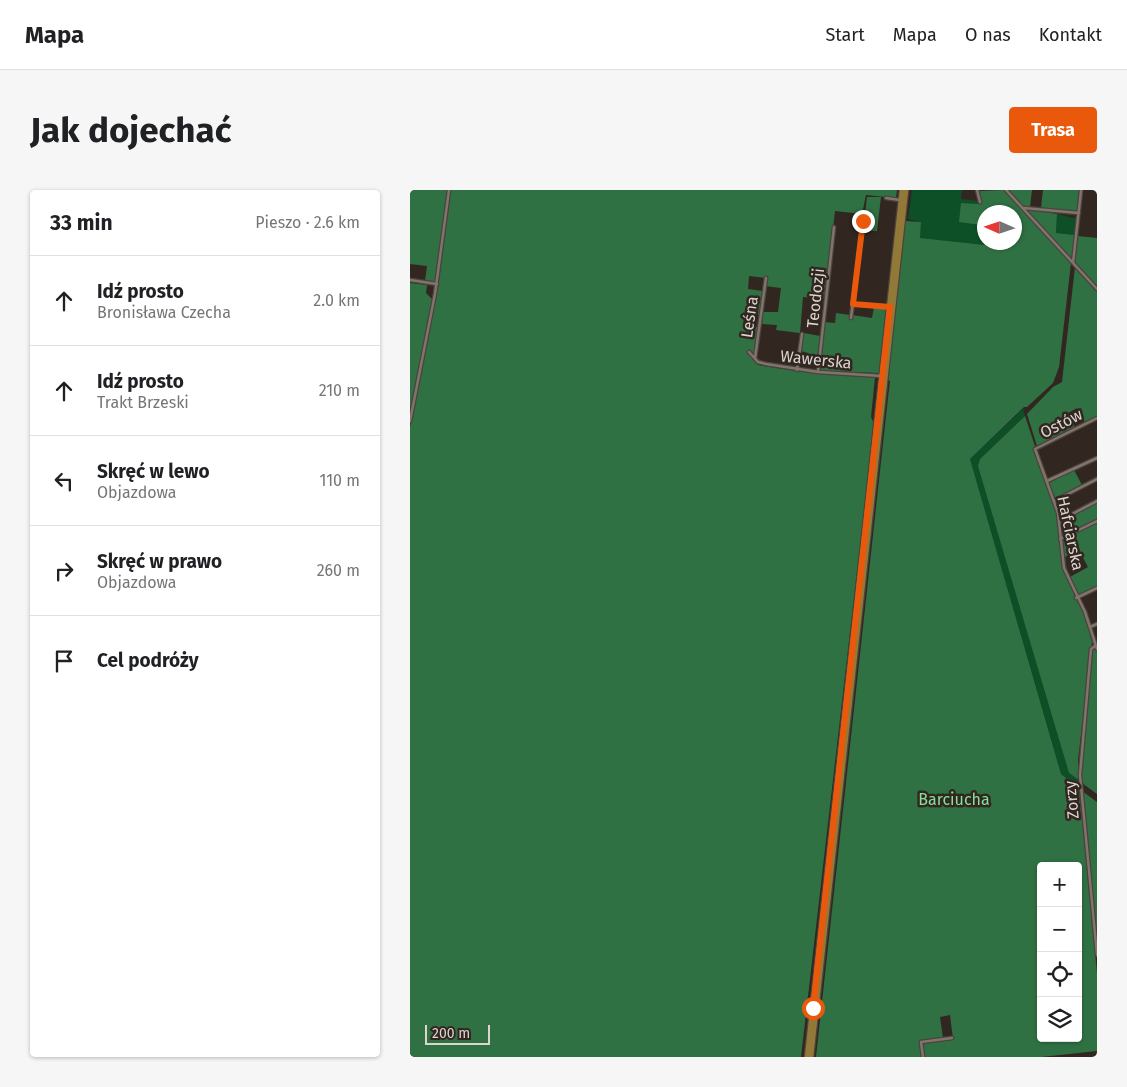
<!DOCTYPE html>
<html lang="pl">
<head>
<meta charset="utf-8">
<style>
  body { margin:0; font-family:"Fira Sans",sans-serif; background:#f6f6f6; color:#202124 }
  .controls { position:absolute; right:15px; bottom:15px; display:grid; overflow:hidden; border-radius:5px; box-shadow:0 1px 4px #0004 }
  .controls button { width:45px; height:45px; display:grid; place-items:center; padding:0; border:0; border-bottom:1px solid #e0e0e0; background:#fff; color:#202124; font:25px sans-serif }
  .compass { position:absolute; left:567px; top:15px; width:45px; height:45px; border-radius:50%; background:#fff; box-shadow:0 1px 4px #0004; rotate:273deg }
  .scale { position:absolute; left:15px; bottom:12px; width:65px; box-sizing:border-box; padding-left:5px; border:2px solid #dbd4cf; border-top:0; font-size:14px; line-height:18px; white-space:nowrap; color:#dbd4cf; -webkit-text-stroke:4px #322720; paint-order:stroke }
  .stop { position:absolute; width:15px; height:15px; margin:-11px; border:4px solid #ea580c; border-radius:50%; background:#fff }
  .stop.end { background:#ea580c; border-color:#fff; box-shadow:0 1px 5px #0008 }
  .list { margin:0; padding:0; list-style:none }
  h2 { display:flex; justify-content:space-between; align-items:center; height:65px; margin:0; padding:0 20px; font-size:21px }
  h2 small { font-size:16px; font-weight:400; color:#757577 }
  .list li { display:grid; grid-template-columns:32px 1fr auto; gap:15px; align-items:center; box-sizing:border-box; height:90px; padding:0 20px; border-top:1px solid #e0e0e0 }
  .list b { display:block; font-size:19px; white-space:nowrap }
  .list p { margin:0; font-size:16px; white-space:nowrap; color:#757577 }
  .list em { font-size:16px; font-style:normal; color:#757577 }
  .icon { flex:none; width:28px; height:28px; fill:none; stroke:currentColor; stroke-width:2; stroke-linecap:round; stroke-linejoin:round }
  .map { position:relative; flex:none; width:687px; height:867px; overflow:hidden; border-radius:5px }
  header { display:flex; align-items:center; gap:30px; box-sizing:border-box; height:70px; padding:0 25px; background:#fff; border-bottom:1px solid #e0e0e0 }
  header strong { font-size:24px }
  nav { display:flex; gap:28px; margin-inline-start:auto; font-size:18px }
  .intro { display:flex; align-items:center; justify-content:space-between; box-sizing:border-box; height:120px; padding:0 30px }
  h1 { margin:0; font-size:35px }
  .button { padding:12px 22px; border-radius:5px; background:#ea580c; color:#fff; font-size:18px; font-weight:700 }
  main { display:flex; gap:30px; padding:0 30px }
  aside { flex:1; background:#fff; border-radius:5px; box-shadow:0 1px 4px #0004 }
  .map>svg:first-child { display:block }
  .green { fill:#0d4f26 }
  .forest { fill:#307144; fill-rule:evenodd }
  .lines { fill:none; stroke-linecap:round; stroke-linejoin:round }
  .minor-casing { stroke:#4b433d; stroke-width:5 }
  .major-casing { stroke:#4b433d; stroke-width:7 }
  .minor { stroke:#80746c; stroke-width:2.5 }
  .major { stroke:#937938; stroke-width:4.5 }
  .route { stroke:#ea580c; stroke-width:6 }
  .labels { text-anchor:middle; stroke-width:5; stroke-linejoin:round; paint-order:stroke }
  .street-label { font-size:16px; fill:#dbd4cf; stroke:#322720 }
  .park-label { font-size:16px; fill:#85e09d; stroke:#322720 }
</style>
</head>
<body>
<header>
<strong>Mapa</strong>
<nav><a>Start</a><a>Mapa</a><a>O nas</a><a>Kontakt</a></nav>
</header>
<div class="intro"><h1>Jak dojechać</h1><a class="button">Trasa</a></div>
<main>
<aside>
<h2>33 min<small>Pieszo · 2.6 km</small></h2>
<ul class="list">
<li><svg class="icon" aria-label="ahead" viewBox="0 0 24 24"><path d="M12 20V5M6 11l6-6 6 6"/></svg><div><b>Idź prosto</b><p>Bronisława Czecha</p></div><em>2.0 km</em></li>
<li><svg class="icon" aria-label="ahead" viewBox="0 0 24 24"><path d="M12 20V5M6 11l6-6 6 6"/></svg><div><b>Idź prosto</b><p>Trakt Brzeski</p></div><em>210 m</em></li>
<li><svg class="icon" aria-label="left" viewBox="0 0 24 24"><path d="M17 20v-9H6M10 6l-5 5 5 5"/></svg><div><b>Skręć w lewo</b><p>Objazdowa</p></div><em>110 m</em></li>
<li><svg class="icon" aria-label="right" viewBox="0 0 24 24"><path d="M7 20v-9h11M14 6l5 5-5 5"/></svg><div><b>Skręć w prawo</b><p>Objazdowa</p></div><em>260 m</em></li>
<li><svg class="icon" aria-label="arrive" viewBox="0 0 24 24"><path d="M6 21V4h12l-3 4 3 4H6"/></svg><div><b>Cel podróży</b></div></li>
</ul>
</aside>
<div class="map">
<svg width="687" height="867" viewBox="0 0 687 867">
  <rect width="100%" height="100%" fill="#322720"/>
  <path class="green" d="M502,0H552L551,9L569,11L568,14L551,13L571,35L575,55L509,48L511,32L498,29Z
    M647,24L667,29L665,45L646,43Z
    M613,219L615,226L570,269L659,583L669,590V599L651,584L560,269Z"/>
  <path class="forest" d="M0,0H37L26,93L15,91L17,76L0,74Z
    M41,0H487L486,8L456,5L452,24L425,21L415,109L393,107L390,143L366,140L367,135L352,134L353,122H368L371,98L355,96L356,88L339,86L338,99L353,101L350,125L335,122L333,134L349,137L346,171L348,175L386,181L465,187L461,227L464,234L391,867H0V237L28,98Z
    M594,0L661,73L649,177L643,193L617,217H614L560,269L651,584L669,599L687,783V861L631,867H514L512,853L543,849L540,825L530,827L533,848L509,851L511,867H406L478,208L480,191L478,190L495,31L511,32L510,48L575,55V53L604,52V22H574V51L571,35L549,32L551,13L570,14L572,11L569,1ZM631,676H668V848H631Z
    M598,0H622L620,17L613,16Z
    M633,0H669L667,21L631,18Z
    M457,7H471L467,41L453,40Z
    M616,19L647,24L646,43L665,45L662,69Z
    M668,46L687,48V97L665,74Z
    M665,77L687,101V227L675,233L667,218L658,223L665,238L627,256L617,224L643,197L652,192Z
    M0,93L17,95L16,103L23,110L0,226Z
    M464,117L476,118L469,183L409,181L414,132L425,133L426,123L440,125L441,129L442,125L462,128Z
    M394,143L410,146L407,172L398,171V163L391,161Z
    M615,226L647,323L653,376L666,409L674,423L682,452L668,570L669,590L659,583L568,276L570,269Z
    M664,280L672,295L645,310L639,293Z
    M687,312V330L652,347L650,331Z
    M687,332V397L666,408L660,387L678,377L669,360L655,367L657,382L654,374L652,352L656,348Z
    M686,459L687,462V604L672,593L671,573L682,460Z
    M672,601L687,612V751L673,608Z"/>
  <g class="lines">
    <defs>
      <path id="minor" d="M567,0L570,12
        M596,0L687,99
        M476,8L490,10
        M614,18L669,23
        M663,73L671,1
        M0,90L27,94
        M443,114L479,117
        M441,128L453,31
        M339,162L348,172L356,174L408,182L472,186
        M345,168L356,88
        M387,180L392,144
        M408,182L424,37
        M687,228L625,259L648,323L654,378L675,422L687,459
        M0,231L25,104L39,0
        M637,291L687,268
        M644,311L687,289
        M649,331L687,311
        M650,349L687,331
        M666,408L687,398
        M680,437L687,434
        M685,456L681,459L670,585L687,765
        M513,867L511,852L542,848"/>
      <path id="major" d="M397,867L492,0
        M401,867L496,0"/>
    </defs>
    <use href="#minor" class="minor-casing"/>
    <use href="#major" class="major-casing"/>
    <use href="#minor" class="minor"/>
    <use href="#major" class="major"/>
  </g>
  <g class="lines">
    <path class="route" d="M403,818L480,117L443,114L453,31"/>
  </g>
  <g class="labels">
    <g class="street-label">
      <text transform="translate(405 108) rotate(-84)" y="6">Teodozji</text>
      <text transform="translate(339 127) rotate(-82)" y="6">Leśna</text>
      <text transform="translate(406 169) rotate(6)" y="6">Wawerska</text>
      <text transform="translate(651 233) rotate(-27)" y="6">Ostów</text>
      <text transform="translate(661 343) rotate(78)" y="6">Hafciarska</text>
      <text transform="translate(661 610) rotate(-95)" y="6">Zorzy</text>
    </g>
    <g class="park-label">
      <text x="544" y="615">Barciucha</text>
    </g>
  </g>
</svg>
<div class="controls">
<button>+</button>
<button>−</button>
<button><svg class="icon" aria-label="locate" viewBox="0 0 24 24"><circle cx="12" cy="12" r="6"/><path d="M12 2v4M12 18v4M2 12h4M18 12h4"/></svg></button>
<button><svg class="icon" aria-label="layers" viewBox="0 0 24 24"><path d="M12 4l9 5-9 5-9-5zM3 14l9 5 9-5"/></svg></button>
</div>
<svg class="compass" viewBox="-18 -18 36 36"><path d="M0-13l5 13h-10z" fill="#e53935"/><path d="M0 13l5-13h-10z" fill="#757577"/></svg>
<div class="scale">200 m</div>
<div class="stop" style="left:403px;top:818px"></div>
<div class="stop end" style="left:453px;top:31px"></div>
</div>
</main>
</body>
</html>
